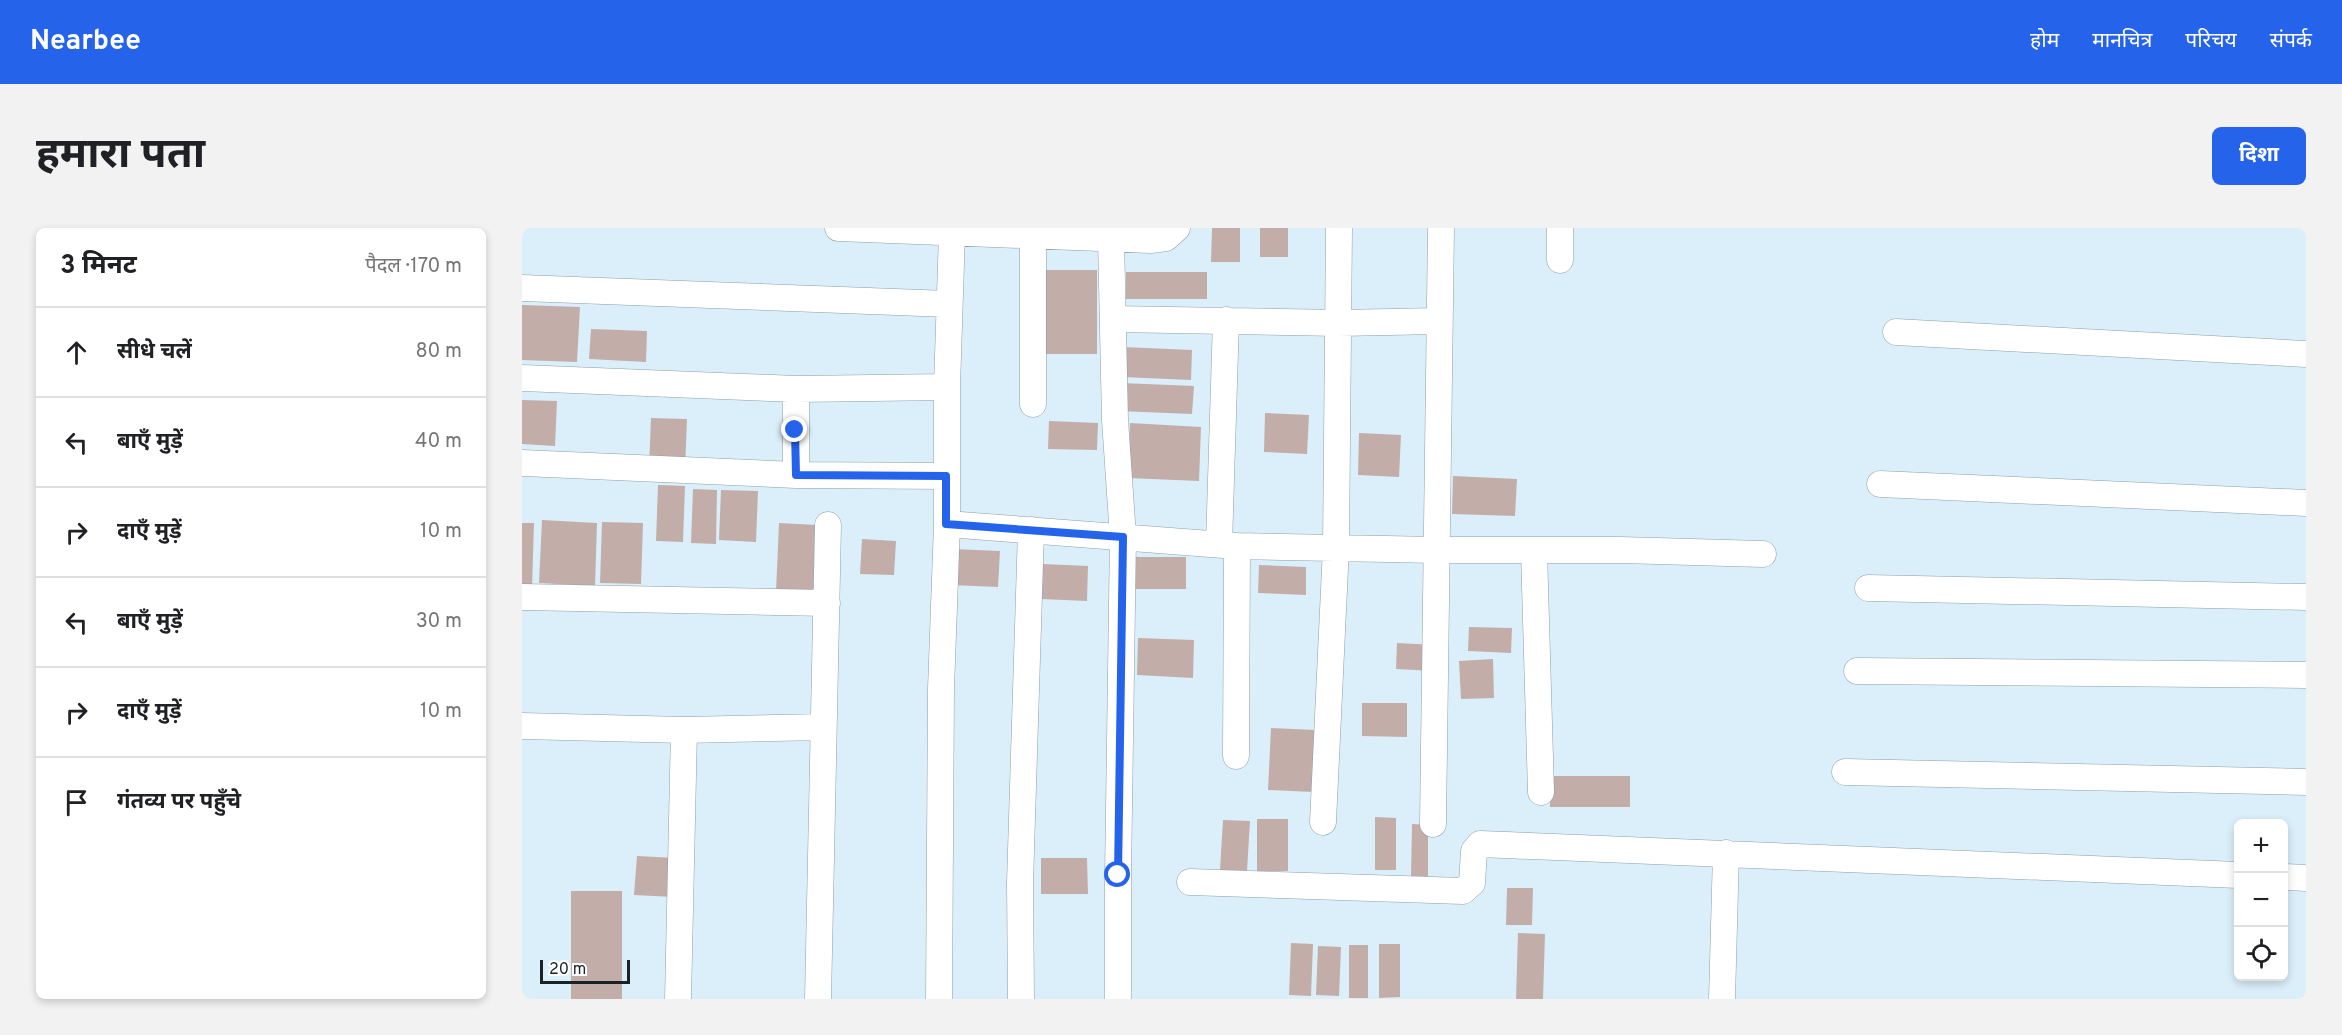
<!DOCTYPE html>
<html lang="hi">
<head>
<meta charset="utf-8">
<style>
  body { margin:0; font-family:Overpass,"Noto Sans Devanagari",sans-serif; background:#f2f2f2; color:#202124 }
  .controls { position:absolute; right:18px; bottom:18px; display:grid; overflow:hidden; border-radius:9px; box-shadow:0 3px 9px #0003 }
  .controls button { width:54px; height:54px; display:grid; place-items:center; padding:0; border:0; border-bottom:2px solid #e0e0e0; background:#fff; color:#202124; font:30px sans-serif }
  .scale { position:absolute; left:18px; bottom:15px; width:90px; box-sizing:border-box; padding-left:6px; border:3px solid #1a2226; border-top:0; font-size:16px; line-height:21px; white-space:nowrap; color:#1a2226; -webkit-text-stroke:4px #fff; paint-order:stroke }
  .stop { position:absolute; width:18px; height:18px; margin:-14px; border:4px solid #2563eb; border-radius:50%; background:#fff }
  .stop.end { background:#2563eb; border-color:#fff; box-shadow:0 2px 6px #0008 }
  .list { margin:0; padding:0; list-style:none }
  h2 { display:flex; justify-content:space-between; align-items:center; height:78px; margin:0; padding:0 24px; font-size:26px }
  h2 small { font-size:20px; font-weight:400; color:#757577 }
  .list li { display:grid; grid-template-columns:39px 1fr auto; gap:18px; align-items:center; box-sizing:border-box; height:90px; padding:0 24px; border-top:2px solid #e0e0e0 }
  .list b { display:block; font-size:22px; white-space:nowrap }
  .list em { font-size:20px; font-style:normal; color:#757577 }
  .icon { flex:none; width:33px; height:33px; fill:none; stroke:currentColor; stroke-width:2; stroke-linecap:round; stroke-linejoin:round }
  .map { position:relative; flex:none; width:1784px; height:771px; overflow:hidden; border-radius:9px }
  header { display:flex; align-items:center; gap:36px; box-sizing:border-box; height:84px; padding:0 30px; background:#2563eb; color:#fff }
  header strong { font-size:28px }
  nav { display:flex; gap:33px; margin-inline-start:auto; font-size:21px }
  .intro { display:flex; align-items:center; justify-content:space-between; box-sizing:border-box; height:144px; padding:0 36px }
  h1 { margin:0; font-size:42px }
  .button { padding:15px 27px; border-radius:9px; background:#2563eb; color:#fff; font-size:21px; font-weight:700 }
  main { display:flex; gap:36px; padding:0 36px }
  aside { flex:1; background:#fff; border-radius:9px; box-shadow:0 3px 9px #0003 }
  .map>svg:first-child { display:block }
  .building { fill:#c3ada9 }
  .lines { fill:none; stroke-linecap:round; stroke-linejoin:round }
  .minor-casing { stroke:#8c9fa9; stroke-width:27 }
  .minor { stroke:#fff; stroke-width:26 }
  .route { stroke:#2563eb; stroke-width:8 }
</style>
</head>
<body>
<header>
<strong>Nearbee</strong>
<nav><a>होम</a><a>मानचित्र</a><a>परिचय</a><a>संपर्क</a></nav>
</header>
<div class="intro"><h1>हमारा पता</h1><a class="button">दिशा</a></div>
<main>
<aside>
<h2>3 मिनट<small>पैदल · 170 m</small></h2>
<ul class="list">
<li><svg class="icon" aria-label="ahead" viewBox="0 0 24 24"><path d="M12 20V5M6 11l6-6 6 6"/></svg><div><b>सीधे चलें</b></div><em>80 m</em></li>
<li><svg class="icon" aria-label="left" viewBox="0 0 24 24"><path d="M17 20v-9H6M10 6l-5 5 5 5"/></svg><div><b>बाएँ मुड़ें</b></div><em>40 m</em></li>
<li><svg class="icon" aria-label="right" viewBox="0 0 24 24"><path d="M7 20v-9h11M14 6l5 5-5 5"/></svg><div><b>दाएँ मुड़ें</b></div><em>10 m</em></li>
<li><svg class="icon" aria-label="left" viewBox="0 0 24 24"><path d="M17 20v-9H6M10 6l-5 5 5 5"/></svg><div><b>बाएँ मुड़ें</b></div><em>30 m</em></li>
<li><svg class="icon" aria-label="right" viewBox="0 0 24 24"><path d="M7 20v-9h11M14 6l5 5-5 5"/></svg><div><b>दाएँ मुड़ें</b></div><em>10 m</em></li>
<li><svg class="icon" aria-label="arrive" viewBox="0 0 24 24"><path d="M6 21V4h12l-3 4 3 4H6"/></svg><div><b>गंतव्य पर पहुँचे</b></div></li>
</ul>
</aside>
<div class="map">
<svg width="1784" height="771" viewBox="0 0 1784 771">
  <rect width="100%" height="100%" fill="#dbeffa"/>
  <path class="building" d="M690,0H718V34H689Z
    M738,0H766V29H738Z
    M520,42H575V126H520Z
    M604,44H685V71H604Z
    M0,77L58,79L55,134L0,132Z
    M69,101L125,103L124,134L67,131Z
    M601,119L670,122L669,152L600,149Z
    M599,155L672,158L670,186L597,183Z
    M0,172L35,173L33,218L0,216Z
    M743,185L787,187L785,226L742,224Z
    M129,190L165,191L163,242L127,240Z
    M527,193L576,195L575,222L526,221Z
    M608,195L679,199L677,253L606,250Z
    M837,205L879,207L877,249L836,247Z
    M931,248L995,251L993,288L930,286Z
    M136,257L163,258L161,314L134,313Z
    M171,261L195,262L194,316L169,315Z
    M199,262L236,263L234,314L197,312Z
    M20,292L75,295L73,358L17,355Z
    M80,294L121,295L119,356L78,355Z
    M0,295H12L10,361L0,360Z
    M257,295L295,297L292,365L254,364Z
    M340,311L374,313L372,347L338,346Z
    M430,321L478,323L476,359L429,357Z
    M609,329H664V361H609Z
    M521,336L566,338L565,373L519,371Z
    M737,337L784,339V367L736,365Z
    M947,399L990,400L989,425L946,423Z
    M616,410L672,412L671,450L615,447Z
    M875,415L913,417L912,443L874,441Z
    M971,431L972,470L939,471L937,433Z
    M840,475H885V509L840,508Z
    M749,500L794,502L791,564L746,562Z
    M1028,548H1108V579H1028Z
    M853,589L874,590V642H853Z
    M735,591H766V643H735Z
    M701,592L728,593L725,643L698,642Z
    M890,596L906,597V649L889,648Z
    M115,628L154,630L152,669L112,667Z
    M519,630H565L566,666H519Z
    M985,660H1011L1010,697H984Z
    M49,663H100V771H49Z
    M996,705L1023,706L1021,771H994Z
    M769,715L791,716L789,768L767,767Z
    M857,716H878V769L857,770Z
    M827,717H846V770H827Z
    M796,718L819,719L817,768L794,767Z"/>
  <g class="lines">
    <defs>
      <path id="minor" d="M316,0L629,12L644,10L655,0
        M589,11L593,192L601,309L596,647V771
        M1038,32V0
        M0,60L427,76
        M591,91L817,95L916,93
        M1374,104L1784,126
        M0,150L274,161L425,159
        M274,161V247
        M511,176V9
        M0,235L274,247L425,248
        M1358,256L1784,275
        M425,296L715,318L915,322H1099L1241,326
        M697,316L704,92
        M1012,323L1019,564
        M1346,360L1784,369
        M0,369L305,375
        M1335,443L1784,447
        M0,498L162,502L301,499
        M714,528L715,318
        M1323,544L1784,554
        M801,594L814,319L817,0
        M911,596L919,0
        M1762,649L1784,650
        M668,654L941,663L950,655L952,623L958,616L1716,647
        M156,771L162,502
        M296,771L306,297
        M417,771L419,461L425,296V159L430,5
        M499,771L498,655L509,302
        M1200,771L1204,625"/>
    </defs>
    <use href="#minor" class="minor-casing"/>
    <use href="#minor" class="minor"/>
  </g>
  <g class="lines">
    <path class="route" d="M273,202L274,247L424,248V296L601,309L596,647"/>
  </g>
</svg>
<div class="controls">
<button>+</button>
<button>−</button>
<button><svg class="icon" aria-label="locate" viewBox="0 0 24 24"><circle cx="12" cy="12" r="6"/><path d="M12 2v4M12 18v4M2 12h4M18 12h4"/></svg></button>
</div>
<div class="scale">20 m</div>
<div class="stop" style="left:596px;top:647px"></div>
<div class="stop end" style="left:273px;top:202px"></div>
</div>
</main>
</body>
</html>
